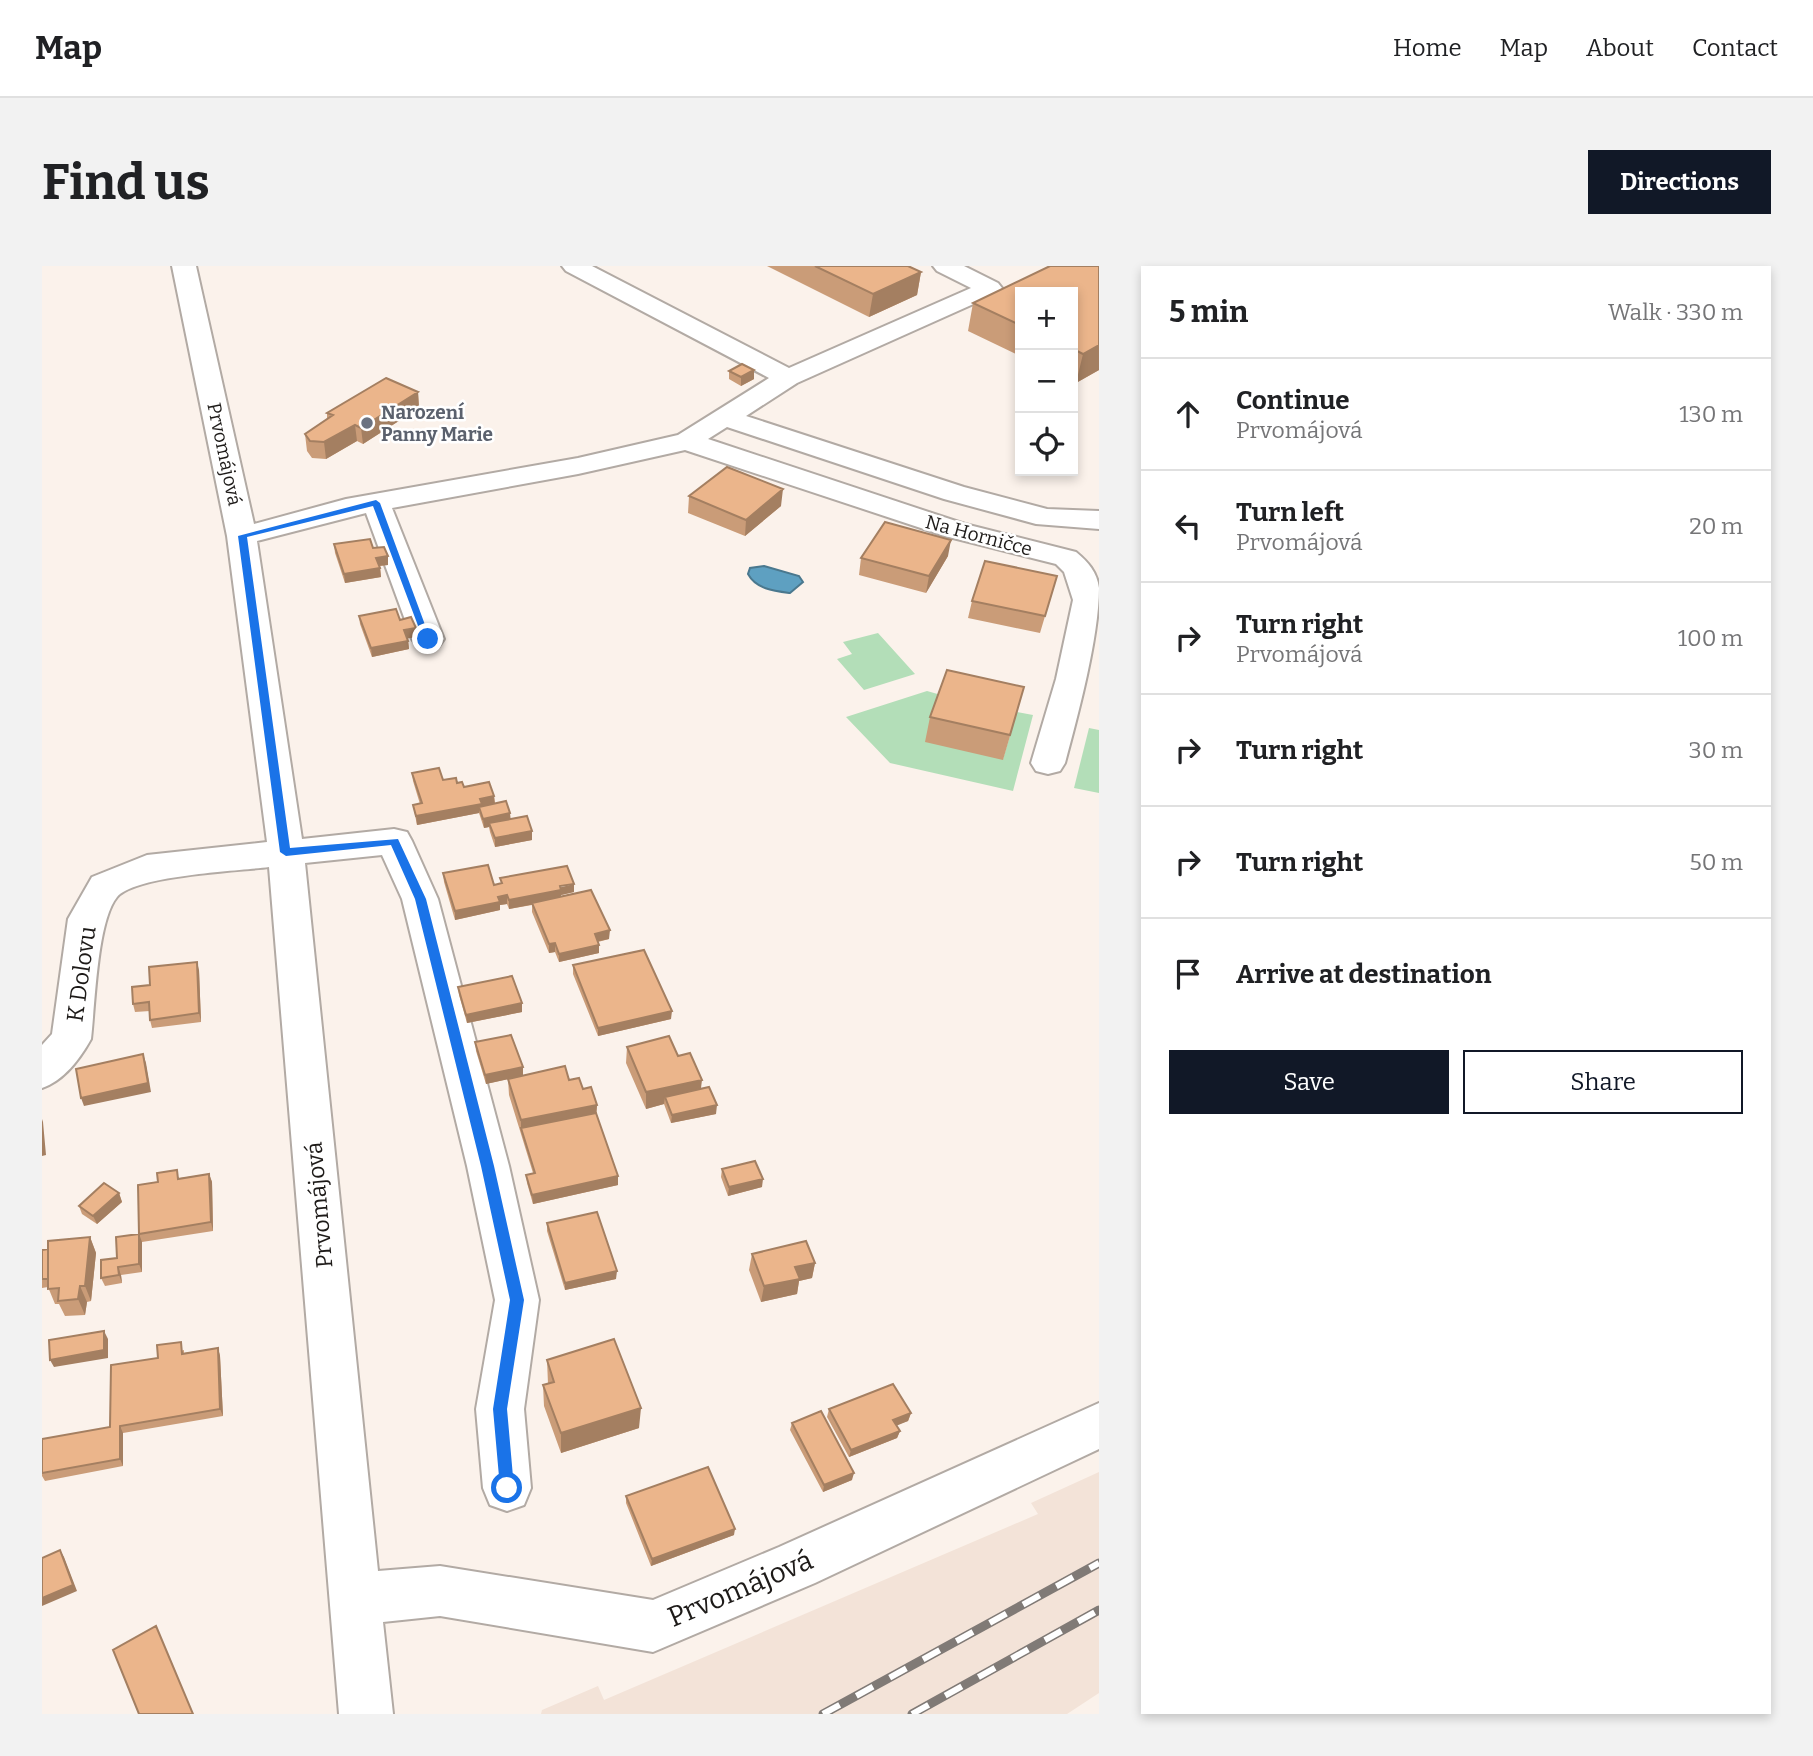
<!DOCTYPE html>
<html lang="en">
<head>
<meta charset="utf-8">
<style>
  body { margin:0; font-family:Bitter,serif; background:#f2f2f2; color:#202124 }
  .controls { position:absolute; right:21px; top:21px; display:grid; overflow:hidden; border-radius:0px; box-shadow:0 4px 10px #0003 }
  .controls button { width:63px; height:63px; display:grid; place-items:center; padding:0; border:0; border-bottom:2px solid #e0e0e0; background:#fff; color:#202124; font:35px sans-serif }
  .stop { position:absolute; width:21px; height:21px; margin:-16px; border:5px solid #1a73e8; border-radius:50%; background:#fff }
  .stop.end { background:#1a73e8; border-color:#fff; box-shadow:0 2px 7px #0008 }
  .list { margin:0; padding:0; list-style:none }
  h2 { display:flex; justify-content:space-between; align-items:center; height:91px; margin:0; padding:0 28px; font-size:30px }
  h2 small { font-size:23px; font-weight:400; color:#757577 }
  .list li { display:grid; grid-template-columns:46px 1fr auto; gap:21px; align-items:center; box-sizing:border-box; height:112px; padding:0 28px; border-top:2px solid #e0e0e0 }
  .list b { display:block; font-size:26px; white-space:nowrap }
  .list p { margin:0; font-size:23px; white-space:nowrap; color:#757577 }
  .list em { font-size:23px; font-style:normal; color:#757577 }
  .actions { display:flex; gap:14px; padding:21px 28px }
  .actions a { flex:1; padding:16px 0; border:2px solid #111827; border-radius:0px; text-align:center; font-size:24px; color:#111827 }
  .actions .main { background:#111827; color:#fff }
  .icon { flex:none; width:38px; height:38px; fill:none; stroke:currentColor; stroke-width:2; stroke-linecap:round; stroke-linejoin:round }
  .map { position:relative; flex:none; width:1057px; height:1448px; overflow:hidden; border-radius:0px }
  header { display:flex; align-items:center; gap:42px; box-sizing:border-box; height:98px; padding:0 35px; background:#fff; border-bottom:2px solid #e0e0e0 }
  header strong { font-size:33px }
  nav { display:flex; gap:38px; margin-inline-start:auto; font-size:24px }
  .intro { display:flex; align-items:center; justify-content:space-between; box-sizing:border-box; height:168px; padding:0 42px }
  h1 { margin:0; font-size:49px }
  .button { padding:18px 32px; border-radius:0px; background:#111827; color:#fff; font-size:24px; font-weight:700 }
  main { display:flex; gap:42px; padding:0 42px }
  aside { flex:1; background:#fff; border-radius:0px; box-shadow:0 4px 10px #0003 }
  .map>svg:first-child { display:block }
  .built { fill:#f3e3d8 }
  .green { fill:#b3deb8 }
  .water { fill:#5ea0c1; stroke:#4a788e; stroke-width:2 }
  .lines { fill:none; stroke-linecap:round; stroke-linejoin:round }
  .minor-casing { stroke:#b2aaa4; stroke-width:4 }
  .minor { fill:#fff; fill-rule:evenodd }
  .rail-casing { stroke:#807a76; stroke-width:9 }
  .rail { stroke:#fff; stroke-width:6; stroke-dasharray:19; stroke-linecap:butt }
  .wall { fill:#ca9c78 }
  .shaded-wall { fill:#a47f61 }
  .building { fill:#ebb58b; stroke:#a47f61; stroke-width:2 }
  .route { fill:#1a73e8 }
  .worship-dot { fill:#6b7280; stroke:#fff; stroke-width:2.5 }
  .labels { text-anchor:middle; stroke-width:5; stroke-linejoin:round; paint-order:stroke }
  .far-worship-label { font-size:19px; font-weight:bold; fill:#5b616d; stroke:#fff; text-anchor:start }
  .far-street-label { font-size:19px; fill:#1d1a18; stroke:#fff }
  .street-label { font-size:23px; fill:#1d1a18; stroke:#fff }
  .near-street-label { font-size:28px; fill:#1d1a18; stroke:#fff }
</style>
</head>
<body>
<header>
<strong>Map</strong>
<nav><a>Home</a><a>Map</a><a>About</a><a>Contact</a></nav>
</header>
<div class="intro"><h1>Find us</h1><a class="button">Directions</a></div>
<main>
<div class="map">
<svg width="1057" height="1448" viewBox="0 0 1057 1448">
  <rect width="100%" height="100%" fill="#fbf2eb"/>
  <path class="built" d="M1057,1206V1427L1025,1448H499L500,1444L556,1420L562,1434L996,1248L989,1237Z"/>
  <path class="green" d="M836,367L873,408L822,424L795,393L810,388L801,376Z
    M885,425L899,429L961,493L975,446L991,449L971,525L848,497L804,451Z
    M1047,462L1057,464V527L1032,522Z"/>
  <path class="water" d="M722,300L757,310L761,316L748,327C732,325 714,323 706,308L708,302Z"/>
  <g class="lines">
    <defs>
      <path id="minor" d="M130,0H154L212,258L304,233L536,192L636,169L727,112L524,5L520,0H550L747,102L929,22L895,5L891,0H922L956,17L960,22L956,27L755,117L704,150L922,221L1005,243L1057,245V263L994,258L902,233L685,161L666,173L923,258L1034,286C1046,296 1055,306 1057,322C1057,371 1036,449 1023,497L1018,505L1006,508L994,505L989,497L1014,413L1031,334L1022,306L1014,298L903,270L643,184L536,208L350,242L402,373L397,380L386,383L375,380L370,373L324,247L215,275L260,573L352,563L365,566L370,575L396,633L467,900L497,1034L482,1143L489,1222L482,1239L465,1245L448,1239L441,1222L434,1143L453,1034L425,900L360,633L340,589L263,597L336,1305L398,1300L611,1334L737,1281L1057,1137V1183L773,1317L611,1386L398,1350L341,1356L351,1448H297L227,601C197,605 94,609 75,631C55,655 53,739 49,773C38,793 21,815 0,822V779L10,768L26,653L50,611L105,589L225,576L185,270Z"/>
    </defs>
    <use href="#minor" class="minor-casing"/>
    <use href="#minor" class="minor"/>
    <defs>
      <path id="rail" d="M781,1448L1057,1297
        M870,1448L1057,1344"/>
    </defs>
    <use href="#rail" class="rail-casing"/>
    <use href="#rail" class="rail"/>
  </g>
  <path class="wall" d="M725,0H866L879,6L875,29L827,51Z
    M1057,0V104L1034,117L1031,116V26H978V90L926,65L931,37Z
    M687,105L712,113L699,120L687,113Z
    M376,126L377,142L321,178L315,175L284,193L270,192L265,185L263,168L285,153V147Z
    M647,230L739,240L703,270L646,247Z
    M292,278L331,282L346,299L338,300L339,311L303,317L293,287Z
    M906,290L884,327L817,309L819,292Z
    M1015,310L998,367L926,352L930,335Z
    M317,350L358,354L374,362V371L366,372L367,383L330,391L318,358Z
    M975,446L961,494L883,476L888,451Z
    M370,507L415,517L422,521L452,530L453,538L469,553L490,565V574L453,581L448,566L447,561L442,562L437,547L375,559L371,539L378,538L371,515Z
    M401,607L452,619L459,617L458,612L532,626L519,629V631L567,673L556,676L557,687L517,696L513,686L507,687L490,646V639L467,643L465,638L458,639V644L413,654L402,616Z
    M531,699L629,753L556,770L531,708Z
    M157,704L159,756L110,762L108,754V745L93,746L91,738L108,719Z
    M416,721L480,737V746L425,757L417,729Z
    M433,776L481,809L527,814L541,823L555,839L554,847L576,910V919L491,938L485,917L484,909L491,907L467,829L466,813L444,818L434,785Z
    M585,781L636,790L659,823L674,848L629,857L622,838L604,843L584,797Z
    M680,903L720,921L686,930L679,911Z
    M167,908L170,916L171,965L100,976V1006L79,1009L80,1017L63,1020L59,1012L75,992L97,968L138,912Z
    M77,927L80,936L55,958L40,948L37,940Z
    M505,957L574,1013L523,1024L505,965Z
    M48,971L54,987L49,1035L45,1036L43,1049L23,1050L17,1038H13L6,1021L0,1022V984L6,983Z
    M710,988L773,997L770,1012L757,1015L755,1028L719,1036L707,1004Z
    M176,1082L178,1090L181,1150L81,1167V1200L3,1215L0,1210V1173L68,1161L116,1092L142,1084V1087Z
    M505,1094L597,1162L519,1187L502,1140L501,1119L506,1118Z
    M787,1143L869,1147L866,1155L854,1159L858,1165L855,1172L807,1191L785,1151Z
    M750,1157L810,1214L781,1226L748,1164Z
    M584,1230L692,1269L609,1300L584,1237Z"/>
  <path class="shaded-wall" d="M879,6L875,29L827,51L831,28Z
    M1057,79V104L1034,117L1041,88Z
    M712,104V113L699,120V111Z
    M376,126L377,142L321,178L319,162Z
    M313,159L315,175L284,193L282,176Z
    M741,223L739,240L703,270L704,254Z
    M909,274L906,290L884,327L887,310Z
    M346,290V299L335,300L334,292Z
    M338,302L339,311L303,317L302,308Z
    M374,362V371L363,373L362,364Z
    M366,375L367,383L330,391L329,382Z
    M452,530L453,539L437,541V547L375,559L374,550Z
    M468,547L469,556L447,557V561L442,562L441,553Z
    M490,565V574L453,581V572Z
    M532,618V626L519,629V633L467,643V634Z
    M465,629V638L458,639V644L413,654V645Z
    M568,664L567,673L553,676V668Z
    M513,677V686L507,687V678Z
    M557,679V687L517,696V688Z
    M155,696L157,704L159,756L157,747Z
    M480,737V746L425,757L424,749Z
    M630,745L629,753L556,770V762Z
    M101,788L104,797L109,826L42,840L39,832Z
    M481,801V810L444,818L443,809Z
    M660,814L658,830L623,831L622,838L604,843V826Z
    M555,839L554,855L479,862V854Z
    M675,839L674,848L629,857L630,849Z
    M0,853L1,856L4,889L0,890Z
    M167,908L170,916L171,965L169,956Z
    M576,910V919L491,938L490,929Z
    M721,913L720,921L686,930L687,921Z
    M77,927L80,936L55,958L51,950Z
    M97,968L100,976V1006L97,998Z
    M48,971L54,987L49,1035L43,1020Z
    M773,997L770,1012L757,1015L755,1028L719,1036L722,1020L753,1001Z
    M76,1001L79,1009L80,1017L77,1009Z
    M575,1005L574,1013L523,1024V1017Z
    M38,1020L45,1036L43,1049L36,1033Z
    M62,1065L66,1073V1092L12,1101L8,1094Z
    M176,1082L178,1090L181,1150L178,1143Z
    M599,1142L597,1162L519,1187V1167Z
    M869,1147L866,1155L849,1162L851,1154Z
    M78,1160L81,1167V1200L78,1193Z
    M858,1165L855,1172L807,1191L809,1184Z
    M812,1207L810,1214L781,1226L782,1219Z
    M693,1263L692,1269L609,1300L610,1293Z
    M18,1284L22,1291L35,1325L0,1340V1332Z"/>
  <path class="building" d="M773,0H866L879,6L831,28Z
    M1008,0H1057V79L1041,88L1031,83V26H978V59L931,37Z
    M700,98L712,104L699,111L687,105Z
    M344,112L376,126L319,162L313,159L282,176L268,175L263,168L291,149L285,147Z
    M685,201L741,223L704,254L647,230Z
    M843,256L909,274L887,310L819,292Z
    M328,273L331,282L342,281L346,290L334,292L338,302L302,308L292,278Z
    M943,295L1015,310L1003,350L930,335Z
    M354,343L358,354L369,351L374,362L362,364L366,375L329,382L317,350Z
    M905,404L982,421L968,469L888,451Z
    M397,502L401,514L414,512L415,517L420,516L422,521L447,516L452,530L438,533L440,538L374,550L371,539L380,537L370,507Z
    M464,535L468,547L441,553L437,541Z
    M485,550L490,565L453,572L447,557Z
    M446,599L452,619L460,617L458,612L525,600L532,618L518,620L519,624L467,634L465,629L456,631L458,636L413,645L401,607Z
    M549,624L568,664L553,668L557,679L517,688L513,677L507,678L490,637Z
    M602,684L630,745L556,762L531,699Z
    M155,696L157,747L108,754L107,736L91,738L90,721L108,719L107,701Z
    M470,710L480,737L424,749L416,721Z
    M469,769L481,801L443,809L433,776Z
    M627,770L636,790L648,787L660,814L604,826L585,781Z
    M101,788L106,817L39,832L34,803Z
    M523,800L527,814L537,812L541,823L549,821L555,839L479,854L466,813Z
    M667,821L675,839L630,849L623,831Z
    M554,847L576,910L490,929L484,909L493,907L479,862Z
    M713,895L721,913L687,921L680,903Z
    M135,904L136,913L167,908L169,956L97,968L96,919L116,916L115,907Z
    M62,917L77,927L51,950L37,940Z
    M555,946L575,1005L523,1017L505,957Z
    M97,968V998L76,1001L77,1009L59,1012V994L75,992L74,971Z
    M48,971L43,1020H38L36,1033L16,1035L17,1022L6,1023V975Z
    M764,975L773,997L753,1001L758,1013L722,1020L710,988Z
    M6,983V1013H0V984Z
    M62,1065V1084L8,1094L7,1074Z
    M572,1073L599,1142L519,1167L501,1119L512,1116L505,1094Z
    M139,1076L140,1088L176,1082L178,1143L78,1160V1193L0,1207V1173L68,1161L69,1099L116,1092L115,1079Z
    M851,1118L869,1147L851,1154L858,1165L809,1184L787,1143Z
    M779,1145L812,1207L782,1219L750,1157Z
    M666,1201L693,1263L610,1293L584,1230Z
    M18,1284L31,1319L0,1332V1292Z
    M114,1360L151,1448H97L71,1384Z"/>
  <path class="route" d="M334,234L338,237L389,375L381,373L331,240L205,271L248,582L356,573L384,633L452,900L482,1034L465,1143L472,1222L465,1229L458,1222L451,1143L468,1034L439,900L373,633L349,579L244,590L238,586L196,270Z"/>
  <circle class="worship-dot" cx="325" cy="157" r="7"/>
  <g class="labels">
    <g class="far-worship-label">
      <text x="339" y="153">Narození<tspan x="339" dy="22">Panny Marie</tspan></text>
    </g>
    <g class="far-street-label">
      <text transform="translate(183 188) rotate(78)" y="7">Prvomájová</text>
      <text transform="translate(937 269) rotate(15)" y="7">Na Horničce</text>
    </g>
    <g class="street-label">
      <text transform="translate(39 708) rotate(-82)" y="8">K Dolovu</text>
      <text transform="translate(277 939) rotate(-95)" y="8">Prvomájová</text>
    </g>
    <g class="near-street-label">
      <text transform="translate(698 1322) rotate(-23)" y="10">Prvomájová</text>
    </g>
  </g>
</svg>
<div class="controls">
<button>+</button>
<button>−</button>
<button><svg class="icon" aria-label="locate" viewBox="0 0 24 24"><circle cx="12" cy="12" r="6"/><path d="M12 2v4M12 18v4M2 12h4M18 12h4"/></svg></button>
</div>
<div class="stop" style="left:465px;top:1222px"></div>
<div class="stop end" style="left:386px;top:373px"></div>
</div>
<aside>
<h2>5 min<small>Walk · 330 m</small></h2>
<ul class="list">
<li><svg class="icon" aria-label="ahead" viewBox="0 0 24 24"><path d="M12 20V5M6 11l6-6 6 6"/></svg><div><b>Continue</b><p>Prvomájová</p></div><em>130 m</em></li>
<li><svg class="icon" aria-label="left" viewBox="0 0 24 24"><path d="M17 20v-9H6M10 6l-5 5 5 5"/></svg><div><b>Turn left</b><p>Prvomájová</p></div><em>20 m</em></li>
<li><svg class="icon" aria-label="right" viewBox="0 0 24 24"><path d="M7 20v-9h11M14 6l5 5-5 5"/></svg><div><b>Turn right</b><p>Prvomájová</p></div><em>100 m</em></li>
<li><svg class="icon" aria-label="right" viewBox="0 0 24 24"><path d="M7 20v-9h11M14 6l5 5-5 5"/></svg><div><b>Turn right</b></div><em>30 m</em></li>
<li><svg class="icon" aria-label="right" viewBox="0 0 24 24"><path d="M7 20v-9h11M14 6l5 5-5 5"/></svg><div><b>Turn right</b></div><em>50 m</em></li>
<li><svg class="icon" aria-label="arrive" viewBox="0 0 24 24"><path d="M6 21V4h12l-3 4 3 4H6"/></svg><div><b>Arrive at destination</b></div></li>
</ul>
<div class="actions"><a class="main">Save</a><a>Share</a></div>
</aside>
</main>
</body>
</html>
